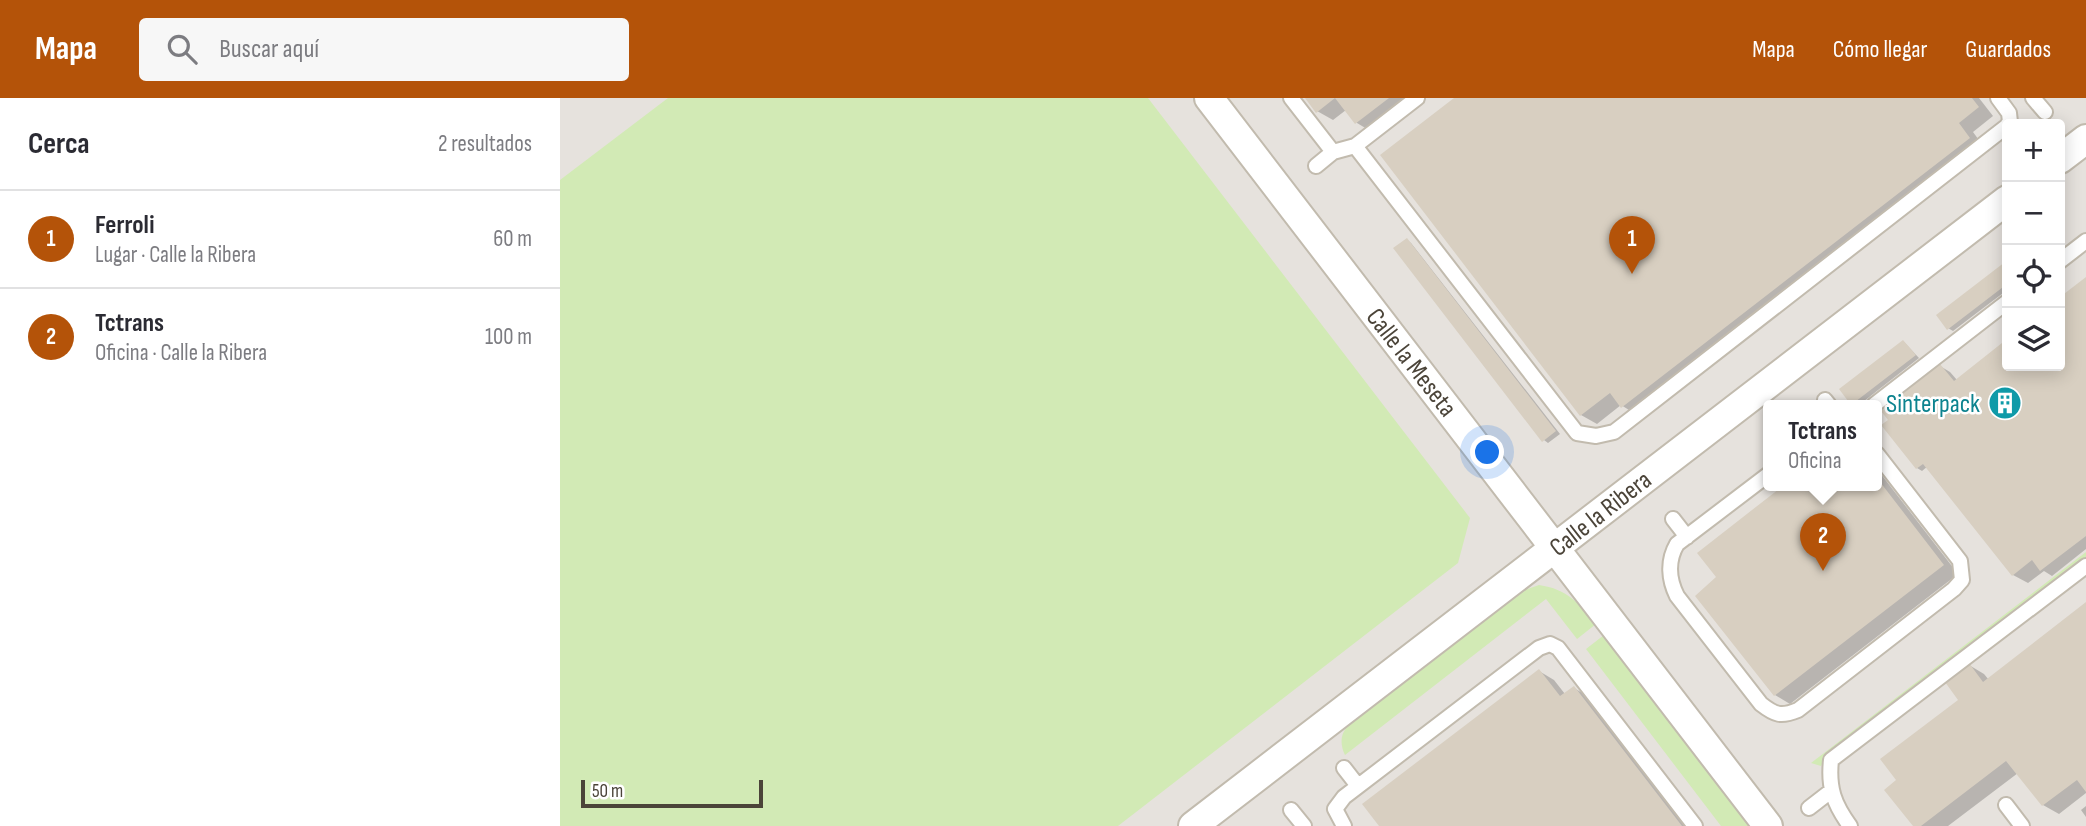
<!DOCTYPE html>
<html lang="es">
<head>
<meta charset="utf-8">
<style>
  body { margin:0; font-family:"Sofia Sans Condensed",sans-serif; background:#f7f7f7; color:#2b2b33 }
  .controls { position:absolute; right:21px; top:21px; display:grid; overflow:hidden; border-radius:7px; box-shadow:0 4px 18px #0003 }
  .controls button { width:63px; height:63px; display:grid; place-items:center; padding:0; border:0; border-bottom:2px solid #e1e1e2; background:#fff; color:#2b2b33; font:35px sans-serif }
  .scale { position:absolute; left:21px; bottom:18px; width:182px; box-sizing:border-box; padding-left:7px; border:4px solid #4b4439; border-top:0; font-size:19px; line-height:24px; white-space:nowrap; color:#4b4439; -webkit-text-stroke:5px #fff; paint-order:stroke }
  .you { position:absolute; left:928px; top:355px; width:24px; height:24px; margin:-18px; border:5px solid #fff; border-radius:50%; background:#1a73e8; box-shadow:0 0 0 10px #1a73e833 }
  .badge { display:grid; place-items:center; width:46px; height:46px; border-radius:50%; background:#b45309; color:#fff; font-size:23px; font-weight:700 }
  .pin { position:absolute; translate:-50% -58px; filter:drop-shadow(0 2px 4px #0008) }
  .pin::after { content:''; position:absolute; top:37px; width:24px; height:21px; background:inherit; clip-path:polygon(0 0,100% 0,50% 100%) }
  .popup { position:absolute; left:1203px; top:302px; width:119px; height:91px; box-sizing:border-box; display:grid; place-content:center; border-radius:7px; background:#fff; filter:drop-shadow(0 2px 5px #0005); font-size:23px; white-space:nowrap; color:#7c7c81 }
  .popup b { font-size:26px; color:#2b2b33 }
  .popup::after { content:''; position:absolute; left:50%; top:100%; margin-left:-14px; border:14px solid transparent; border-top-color:#fff }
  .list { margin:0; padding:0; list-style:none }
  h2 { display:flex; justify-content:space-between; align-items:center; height:91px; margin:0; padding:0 28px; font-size:30px }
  h2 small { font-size:23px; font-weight:400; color:#7c7c81 }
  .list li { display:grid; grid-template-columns:46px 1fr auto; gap:21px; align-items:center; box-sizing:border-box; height:98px; padding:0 28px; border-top:2px solid #e1e1e2 }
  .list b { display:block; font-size:26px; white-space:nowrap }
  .list p { margin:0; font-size:23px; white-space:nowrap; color:#7c7c81 }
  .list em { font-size:23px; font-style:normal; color:#7c7c81 }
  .icon { flex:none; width:38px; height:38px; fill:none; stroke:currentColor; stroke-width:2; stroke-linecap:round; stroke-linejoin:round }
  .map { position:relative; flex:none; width:1526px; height:728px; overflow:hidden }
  header { display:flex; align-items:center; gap:42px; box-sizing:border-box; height:98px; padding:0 35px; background:#b45309; color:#fff }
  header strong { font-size:33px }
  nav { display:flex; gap:38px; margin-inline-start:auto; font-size:24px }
  .search { width:490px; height:63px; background:#f7f7f7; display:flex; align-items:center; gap:18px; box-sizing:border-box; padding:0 24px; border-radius:7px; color:#7c7c81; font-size:26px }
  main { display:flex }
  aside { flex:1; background:#fff }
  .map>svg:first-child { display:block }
  .industrial { fill:#e6e2dd; fill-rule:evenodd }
  .green { fill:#d2eab5 }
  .shadow { fill:#0003 }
  .building { fill:#d8cfc1 }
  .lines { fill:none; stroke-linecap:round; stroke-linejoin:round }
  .lane-casing { stroke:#c2bbae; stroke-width:18 }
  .street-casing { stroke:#c2bbae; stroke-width:32 }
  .lane { stroke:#fff; stroke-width:14 }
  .street { stroke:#fff; stroke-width:28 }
  .labels { text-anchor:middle; stroke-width:5; stroke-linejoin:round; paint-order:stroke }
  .street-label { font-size:26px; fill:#4b4439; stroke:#fff }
  .culture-label { font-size:26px; fill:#0d838f; stroke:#fff; text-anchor:end }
</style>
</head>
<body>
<header>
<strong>Mapa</strong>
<div class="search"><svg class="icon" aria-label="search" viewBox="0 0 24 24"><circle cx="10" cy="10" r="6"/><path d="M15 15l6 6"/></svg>Buscar aquí</div>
<nav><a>Mapa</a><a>Cómo llegar</a><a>Guardados</a></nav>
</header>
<main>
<aside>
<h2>Cerca<small>2 resultados</small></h2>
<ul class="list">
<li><span class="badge">1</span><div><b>Ferroli</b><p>Lugar · Calle la Ribera</p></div><em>60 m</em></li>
<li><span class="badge">2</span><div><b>Tctrans</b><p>Oficina · Calle la Ribera</p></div><em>100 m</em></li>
</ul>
</aside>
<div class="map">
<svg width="1526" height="728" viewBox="0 0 1526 728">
  <rect width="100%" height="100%" fill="#f6f3ec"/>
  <path class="industrial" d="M0,0H1526V728H0ZM1447,26H1500V268H1447ZM1209,307H1317V387H1209Z"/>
  <path class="green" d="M108,0H588L910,420L898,465L558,728H0V82Z
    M1526,454V460L1265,660L1261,668L1251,665Z
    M979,487C1007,491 1020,506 1036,526L1017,541L986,501L785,657C780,647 780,636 788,628L962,493Z
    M1044,537L1191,728H1161L1026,551Z"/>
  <path class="shadow" d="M747,0H855L812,34L797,25L786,12L773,22L757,13Z
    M897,0H1419L1433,18L1413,34L1424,49L1077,317L1061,307L1037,326L1021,317Z
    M847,142L851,145L1000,336L988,345L984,342Z
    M1445,166L1447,168V192L1393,233L1388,230Z
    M1526,181V451L1492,478L1484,473L1468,485L1453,477L1368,368L1362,373L1357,370L1380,268L1390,274L1397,282L1447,242V268H1500V201Z
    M1344,244L1359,260L1299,307L1292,306Z
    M1317,371L1398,476L1230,606L1215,597L1317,387Z
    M1526,506V695L1499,716L1483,707L1458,675L1388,728H1355L1338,682L1401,602L1409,567L1424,576L1429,582Z
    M979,573L994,582L1005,596L1014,590L1029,599L1129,728H821Z
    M1526,708V719L1521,712Z"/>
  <path class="building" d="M745,0H829L795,26L775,0L756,15Z
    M894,0H1412L1419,9L1399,25L1410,40L1061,310L1050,295L1020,318L820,57Z
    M847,140L996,333L982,344L833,150Z
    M1445,164L1447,168V186L1387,232L1376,217Z
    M1526,179V438L1480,473L1472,462L1452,478L1363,366L1356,371L1321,327L1328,322L1321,313L1380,266L1394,283L1447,241V268H1500V199Z
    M1343,242L1356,257L1291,307L1279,291Z
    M1317,380L1384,467L1214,598L1135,498L1156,479L1137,455L1224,387H1317Z
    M1526,504V694L1517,682L1482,708L1446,663L1361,728H1353L1324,692L1336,682L1320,661L1398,602L1385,584L1409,565L1423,584Z
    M979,571L1000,598L1014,588L1122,728H819L802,706Z"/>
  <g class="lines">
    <defs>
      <path id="lane" d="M731,0L773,54L795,48L857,0
        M1438,0L1449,15L1450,24L1448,26
        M1473,0L1485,14
        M795,48L1017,335L1036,338L1054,334L1447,28
        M756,68L773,54
        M1500,163L1526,143
        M1265,302L1269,307
        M1314,307L1447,204
        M1209,376L1117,446C1107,463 1109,482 1117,498L1201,606C1215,617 1221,619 1238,612L1394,491L1402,482L1400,463L1317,356
        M1113,421L1127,439
        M784,670L798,688
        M1446,707L1462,728
        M1249,710L1271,693
        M731,712L744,728
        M784,728L775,711L784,699L979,550L990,546L998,550L1135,728
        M1290,728C1274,706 1268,690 1271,662L1526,468"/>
      <path id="street" d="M649,0L1208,728
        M1500,61L1526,41
        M633,728L1447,102"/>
    </defs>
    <use href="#lane" class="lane-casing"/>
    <use href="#street" class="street-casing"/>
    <use href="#lane" class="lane"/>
    <use href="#street" class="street"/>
  </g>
  <defs>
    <symbol id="building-disc" viewBox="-11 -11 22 22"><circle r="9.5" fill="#0f9aa8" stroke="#fff"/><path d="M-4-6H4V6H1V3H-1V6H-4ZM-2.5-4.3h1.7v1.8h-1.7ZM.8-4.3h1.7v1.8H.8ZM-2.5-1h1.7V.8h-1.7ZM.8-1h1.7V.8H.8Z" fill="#fff"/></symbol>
  </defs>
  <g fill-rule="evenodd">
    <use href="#building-disc" x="1426" y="286" width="38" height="38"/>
  </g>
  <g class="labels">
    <g class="street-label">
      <text transform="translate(852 264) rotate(52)" y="9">Calle la Meseta</text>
      <text transform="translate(1040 415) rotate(-38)" y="9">Calle la Ribera</text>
    </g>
    <g class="culture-label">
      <text x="1420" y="314">Sinterpack</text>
    </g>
  </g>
</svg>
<div class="controls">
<button>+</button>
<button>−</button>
<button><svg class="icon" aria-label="locate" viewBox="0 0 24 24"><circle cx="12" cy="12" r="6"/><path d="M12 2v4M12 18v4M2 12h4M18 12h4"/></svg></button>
<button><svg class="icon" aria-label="layers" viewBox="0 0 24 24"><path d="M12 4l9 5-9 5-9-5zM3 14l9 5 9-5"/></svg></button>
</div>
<div class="scale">50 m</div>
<div class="you"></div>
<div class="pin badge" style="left:1072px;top:176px">1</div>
<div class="pin badge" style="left:1263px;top:473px">2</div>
<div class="popup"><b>Tctrans</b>Oficina</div>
</div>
</main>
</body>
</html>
